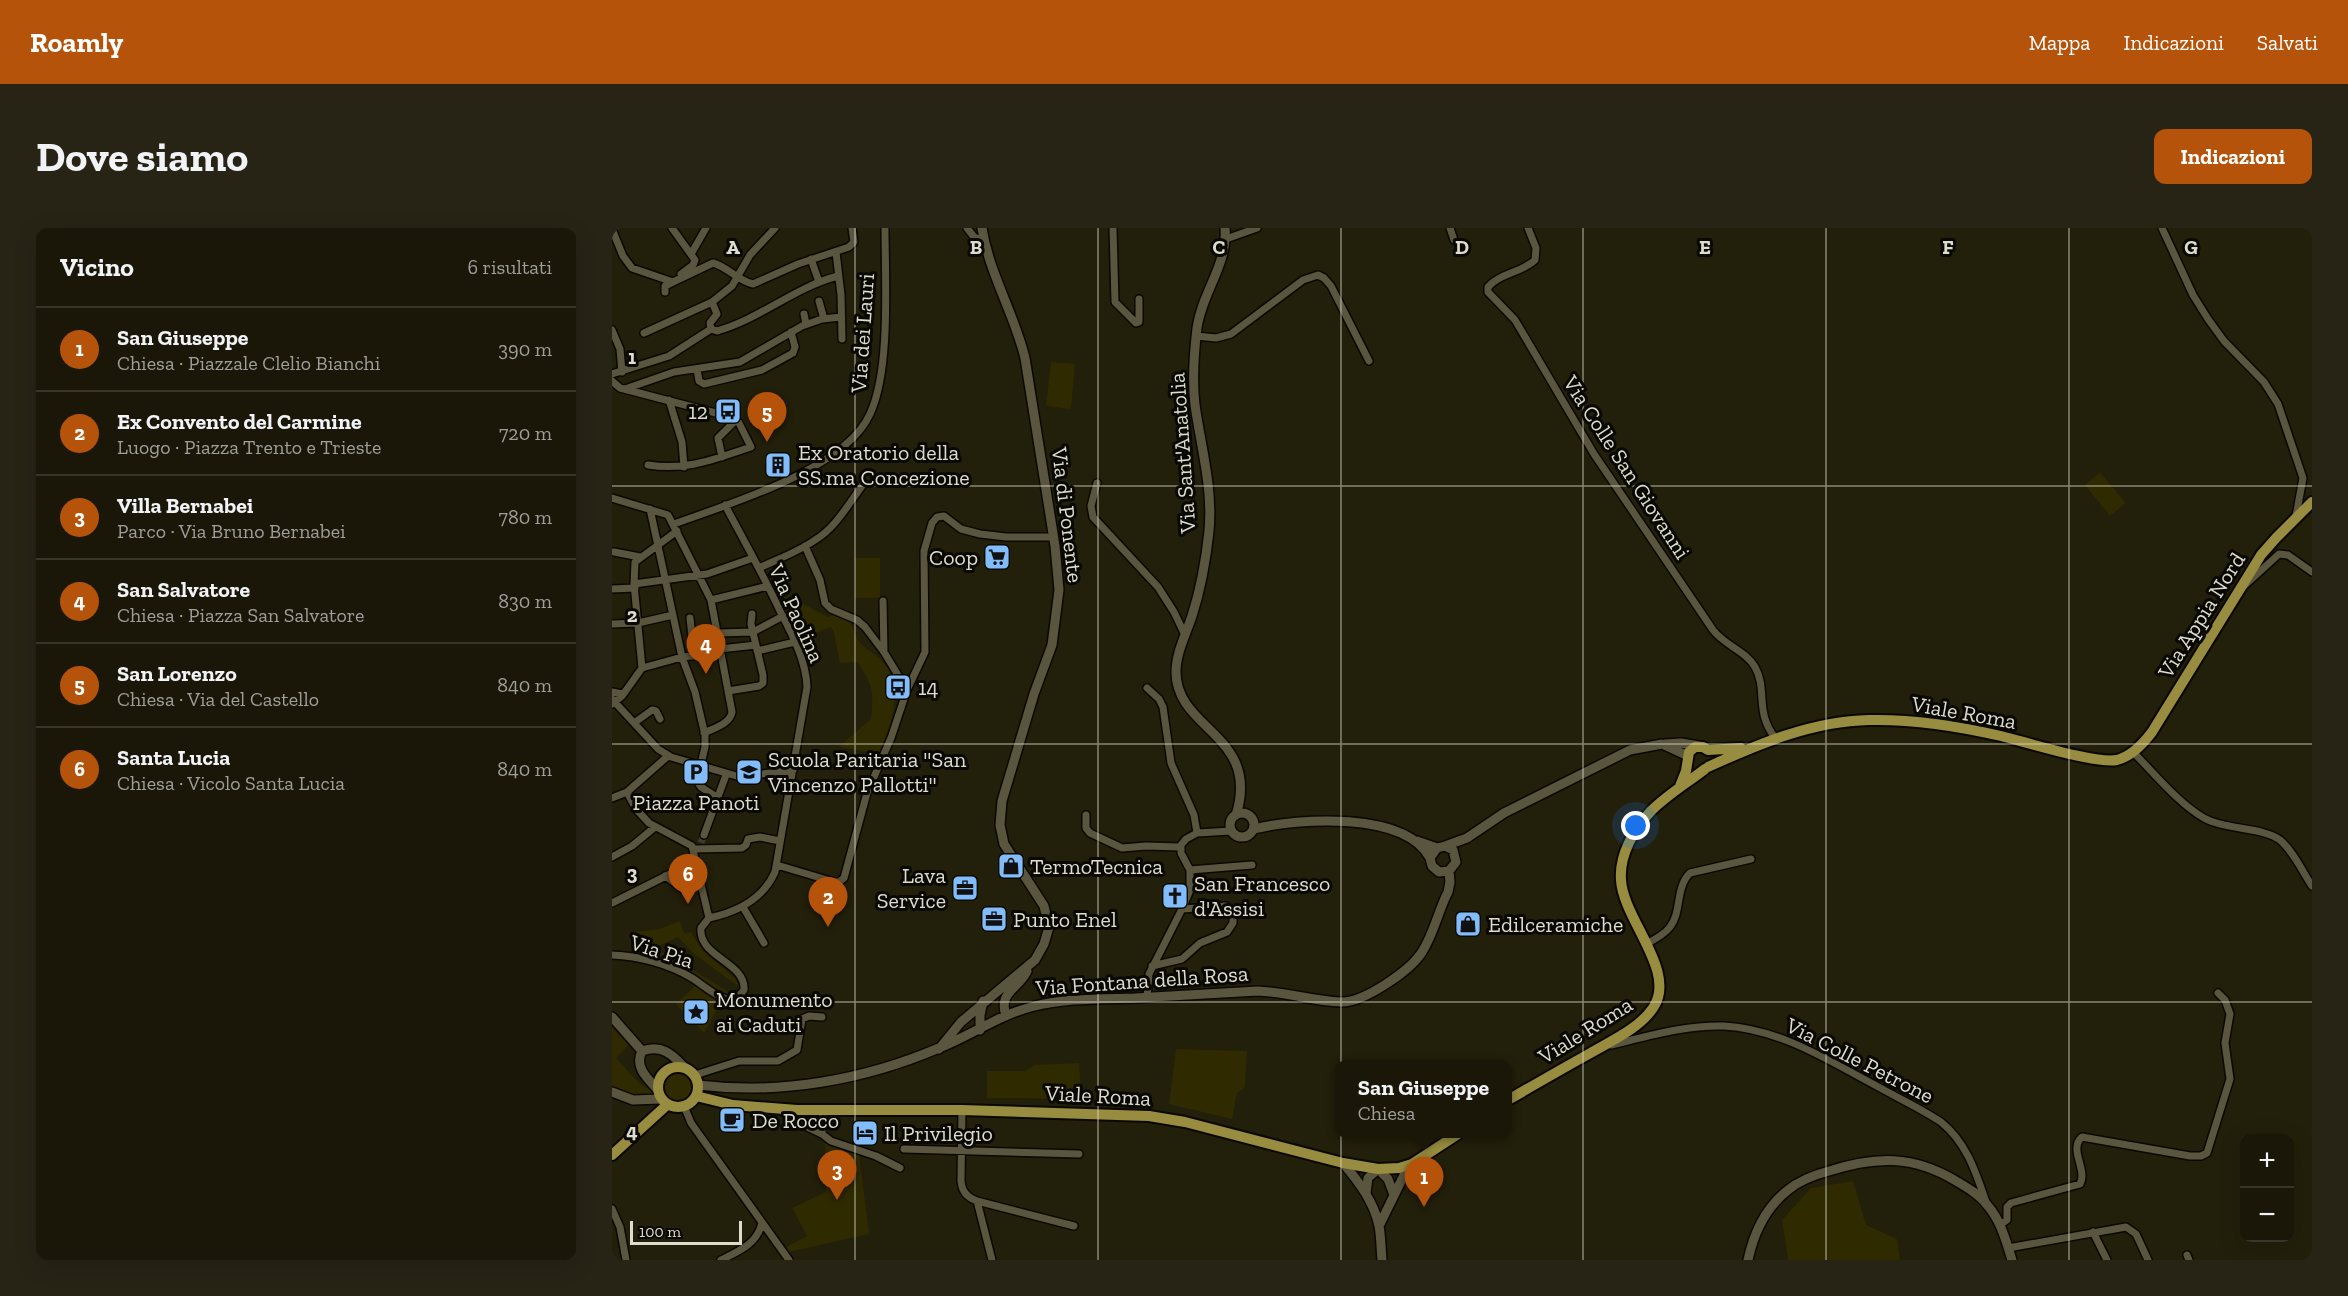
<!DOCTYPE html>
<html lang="it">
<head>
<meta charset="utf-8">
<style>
  body { margin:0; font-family:"Zilla Slab",serif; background:#272416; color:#f1f3f6 }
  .controls { position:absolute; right:18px; bottom:18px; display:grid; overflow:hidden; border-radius:12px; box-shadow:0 6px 24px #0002 }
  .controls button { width:54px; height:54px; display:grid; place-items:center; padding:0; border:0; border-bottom:2px solid #383629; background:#1a1708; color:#f1f3f6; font:30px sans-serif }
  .scale { position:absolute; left:18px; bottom:15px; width:112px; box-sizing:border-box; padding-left:6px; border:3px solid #dddccf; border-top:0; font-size:16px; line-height:21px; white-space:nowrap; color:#dddccf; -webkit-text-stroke:4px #0a0803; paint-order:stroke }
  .you { position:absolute; left:1024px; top:598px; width:21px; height:21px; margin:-15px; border:4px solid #fff; border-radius:50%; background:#1a73e8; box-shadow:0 0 0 9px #1a73e833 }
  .badge { display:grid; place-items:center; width:39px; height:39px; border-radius:50%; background:#b45309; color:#fff; font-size:20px; font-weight:700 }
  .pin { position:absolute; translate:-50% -50px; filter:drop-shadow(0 2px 3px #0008) }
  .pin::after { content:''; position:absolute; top:32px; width:21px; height:18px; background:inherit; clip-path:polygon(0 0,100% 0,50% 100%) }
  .popup { position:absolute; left:723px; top:832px; width:177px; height:78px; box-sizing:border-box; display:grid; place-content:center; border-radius:12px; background:#1a1708; filter:drop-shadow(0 2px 4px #0005); font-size:20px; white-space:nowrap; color:#9f9f9c }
  .popup b { font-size:22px; color:#f1f3f6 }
  .popup::after { content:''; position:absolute; left:50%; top:100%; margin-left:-12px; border:12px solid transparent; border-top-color:#1a1708 }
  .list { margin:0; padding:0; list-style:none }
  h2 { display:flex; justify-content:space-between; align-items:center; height:78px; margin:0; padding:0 24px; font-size:26px }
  h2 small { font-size:20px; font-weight:400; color:#9f9f9c }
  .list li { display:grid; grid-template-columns:39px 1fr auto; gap:18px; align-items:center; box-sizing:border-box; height:84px; padding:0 24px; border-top:2px solid #383629 }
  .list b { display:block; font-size:22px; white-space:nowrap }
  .list p { margin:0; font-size:20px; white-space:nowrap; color:#9f9f9c }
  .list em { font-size:20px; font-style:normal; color:#9f9f9c }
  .map { position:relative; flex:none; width:1700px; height:1032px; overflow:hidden; border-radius:12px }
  header { display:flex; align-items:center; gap:36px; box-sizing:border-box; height:84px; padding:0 30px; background:#b45309; color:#fff }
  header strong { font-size:28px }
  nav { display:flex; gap:33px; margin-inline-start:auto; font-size:21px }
  .intro { display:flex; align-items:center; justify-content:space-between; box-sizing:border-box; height:144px; padding:0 36px }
  h1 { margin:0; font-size:42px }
  .button { padding:15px 27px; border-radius:12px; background:#b45309; color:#fff; font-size:21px; font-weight:700 }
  main { display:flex; gap:36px; padding:0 36px }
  aside { flex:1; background:#1a1708; border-radius:12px; box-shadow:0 6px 24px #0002 }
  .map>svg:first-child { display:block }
  .green { fill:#302a00 }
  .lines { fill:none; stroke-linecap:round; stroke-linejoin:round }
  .street-tunnel { stroke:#3e3b28; stroke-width:7; stroke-dasharray:7 3.5; stroke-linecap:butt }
  .street-casing { stroke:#0b0800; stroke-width:10 }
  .secondary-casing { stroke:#0b0800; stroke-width:12 }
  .primary-casing { stroke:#0b0800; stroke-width:14 }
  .street { stroke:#59553f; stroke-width:7 }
  .secondary { stroke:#59553f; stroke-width:9 }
  .primary { stroke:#978c3f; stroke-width:10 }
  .grid { fill:none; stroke:#dddccf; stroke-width:1.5; stroke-opacity:0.55 }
  .labels { text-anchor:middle; stroke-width:6; stroke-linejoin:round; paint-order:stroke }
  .street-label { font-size:22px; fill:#dddccf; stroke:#0a0803 }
  .poi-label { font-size:22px; fill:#dddccf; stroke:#0a0803; text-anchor:start }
  .grid-label { font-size:20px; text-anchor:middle; font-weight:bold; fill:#dddccf; stroke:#0a0803; stroke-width:6; stroke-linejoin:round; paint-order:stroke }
</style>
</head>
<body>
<header>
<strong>Roamly</strong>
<nav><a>Mappa</a><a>Indicazioni</a><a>Salvati</a></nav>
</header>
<div class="intro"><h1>Dove siamo</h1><a class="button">Indicazioni</a></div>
<main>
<aside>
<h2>Vicino<small>6 risultati</small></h2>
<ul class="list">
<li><span class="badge">1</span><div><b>San Giuseppe</b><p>Chiesa · Piazzale Clelio Bianchi</p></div><em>390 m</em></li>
<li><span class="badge">2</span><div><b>Ex Convento del Carmine</b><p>Luogo · Piazza Trento e Trieste</p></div><em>720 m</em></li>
<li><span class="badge">3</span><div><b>Villa Bernabei</b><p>Parco · Via Bruno Bernabei</p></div><em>780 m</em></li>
<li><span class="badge">4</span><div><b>San Salvatore</b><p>Chiesa · Piazza San Salvatore</p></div><em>830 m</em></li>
<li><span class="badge">5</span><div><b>San Lorenzo</b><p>Chiesa · Via del Castello</p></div><em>840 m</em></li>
<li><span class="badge">6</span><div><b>Santa Lucia</b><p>Chiesa · Vicolo Santa Lucia</p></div><em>840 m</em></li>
</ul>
</aside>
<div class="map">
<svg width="1700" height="1032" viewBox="0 0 1700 1032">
  <rect width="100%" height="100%" fill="#221f0a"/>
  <path class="green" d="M439,134L463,136L459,181L434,178Z
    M1488,244L1514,275L1498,288L1473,257Z
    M243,330H268V370H243Z
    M165,369L180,370L216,389L223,387L238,393C241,400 244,409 248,415C254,422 264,426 270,433C294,457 279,499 267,526L227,519L259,491C262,464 261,456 245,434L228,435L222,405L219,399L203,405L204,415L188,417Z
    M68,693L72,706L79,704L91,723L124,751L127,759L81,725L66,709L30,726L23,704L47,701Z
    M52,724L120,766L111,767L64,737L43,732L44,728Z
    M83,758L109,775L92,805L64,776Z
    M0,800L17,817L4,830L29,857L39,861L41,868C27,871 11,868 0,859Z
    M564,821L635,823L633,859L625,865L620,891L557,876Z
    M467,835L469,871L375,870V843H413L423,837Z
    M51 859a15 15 0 1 1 30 0a15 15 0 1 1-30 0Z
    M213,913L247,925L257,1006L176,1024L173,1020L195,1008L180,980L214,964Z
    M1241,953L1254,997L1285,1011L1288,1032H1176L1170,992L1199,960Z"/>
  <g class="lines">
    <path class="street-tunnel" d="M89,615L92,607"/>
    <defs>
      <path id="street" d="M60,0L83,32L81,37L69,46
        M355,0L362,9L372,13
        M501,0L503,74L524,95L527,94V71
        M838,0L842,12
        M916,0L924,20L923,32C909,45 888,45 876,59V64L903,92L982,226L1101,402C1112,417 1134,423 1143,439C1156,462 1142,484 1164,511
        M1550,0L1581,67L1596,91L1612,113L1652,154L1666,176L1691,250L1684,288
        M0,1L11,28L20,40L61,54L101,35C116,39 126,53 141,56L186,36L237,19L242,14L240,0
        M614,11L645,0
        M224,24L229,67L230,111
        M79,26L94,0
        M199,31L207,54
        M53,64V58L61,54
        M207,73L212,91
        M192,86L194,96
        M99,101L105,103C148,91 183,59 226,48
        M0,102L8,121L10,144
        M32,105L100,74
        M584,108L604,110L619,106L691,52L706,47L712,50L719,58L757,133
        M85,141L87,153L92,156L150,142L181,125L183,119L179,104
        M0,146L57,128L99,101L98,95L105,86L100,74L120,58L138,27L163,0
        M0,153L8,160L119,189L127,195L139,219C102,231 76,243 36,237
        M13,161L62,144L128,134L190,98L210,91L229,89
        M57,172L70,214L72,239
        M110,229L106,210L124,192
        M485,255L479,278L481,289L546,359L562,384L573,407
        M0,270L56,287L99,372L120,484C118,496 102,500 92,505
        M38,281L70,429L83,464L93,507V519L85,553L89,559L106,570
        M62,296C116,276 233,242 258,186C279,141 273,51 273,0
        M193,318L208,352L213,375L219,381L245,392L253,399L272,424L295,462
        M2,324L28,329
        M147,340C166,331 186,324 203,312C223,300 236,277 250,258
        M22,356L95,346L141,330
        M1632,358L1667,326L1676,327L1700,344
        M0,361L23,360
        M99,372L156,358
        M271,373L272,424
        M78,390L82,428
        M0,396L26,395L61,387
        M105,405L141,404L171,388
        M108,421L144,417
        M145,423L183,414
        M30,440L70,429L109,425
        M535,460L547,471L551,479L559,535L582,587L585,605
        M116,463L147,458L151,455V447L139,396L140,386
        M0,464L11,466
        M0,471L46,521L59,529L128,549L181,542
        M0,476L10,468L30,440L22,356L23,334L65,303
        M22,495L40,482L44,483L48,491
        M1521,524C1542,545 1567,576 1592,590C1613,602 1651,599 1668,612C1682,624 1690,643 1700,658
        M15,564L24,581L37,595L80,618L97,690
        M0,570L15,564L56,528
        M474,587V600L478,605L510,620L534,618L568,619
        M92,607L114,547
        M82,621L130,620L134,617L136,611L148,609L168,613
        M0,629L20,618L43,599
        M165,637L222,654H227L232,650L255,565L279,510L295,462L313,424L312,323L320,295L325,289L332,288L349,301L368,306L394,309H442
        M578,642L640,637
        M53,648L71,661
        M0,675L70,640
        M131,679L152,715
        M97,690C125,684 151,671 163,644L195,459C194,433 181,408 169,385C152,348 132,313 113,277
        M1034,716C1042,712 1052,707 1058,699C1070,684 1063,660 1078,645L1139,631
        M0,727C27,728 57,736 80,750C90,756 101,767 112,770C121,773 127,769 132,762C134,734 86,729 89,700L97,690
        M540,738L570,731L588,715L615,704L621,695V684L614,678L570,681
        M535,769L537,746L570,681L578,662V642L569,625V617L574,611L585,605L619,603
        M999,817C1037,808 1073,797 1112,798C1167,801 1214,831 1261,856C1284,869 1308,880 1329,894C1355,915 1364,945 1374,974
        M83,847L127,833H166L185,822L190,791L197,788L210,789
        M72,878L79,895L177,1032
        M167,881L183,893L210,906L219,913L264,928L288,940
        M350,882L349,953C350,964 355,969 365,973L462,998
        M210,906L211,882
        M292,921L467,926
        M365,973L380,1032
        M0,981L8,999L14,1032
        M1388,997L1395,992V979L1399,975L1468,956C1476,942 1456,921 1470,909L1578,928H1589L1595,925L1618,851L1613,815L1618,786L1613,772L1606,765
        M1481,1004L1495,1032
        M1396,1020L1514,999L1524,1006L1536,1032
        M1575,1027L1577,1032
        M109,1032C127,1023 145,1016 150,995"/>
      <path id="secondary" d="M613,0C616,37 590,64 585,100C582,125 580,152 583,177C589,219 601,260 597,303C594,332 589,360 580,388C574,406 564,425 564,444C564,502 649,507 624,587
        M1053,516L1069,515L1087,518
        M618 597a12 12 0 1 1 24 0a12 12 0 1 1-24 0Z
        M642,601C686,590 793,583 818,630
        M805,613L825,620L833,618L841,622L844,634L837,643L827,644L820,638L818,630L825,620
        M833,618L855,610L892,585L1018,522L1050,516L1076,528
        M394,788C386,763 406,762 415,743
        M0,789L30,823
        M368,802V787L371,773
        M327,821L349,794L423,732L432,716L437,699L432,678L392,616L388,597L390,573L422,466L440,417L447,362L443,318L413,130C402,85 377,45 370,0
        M30,823C49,816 60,826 72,839
        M30,823C22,839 35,850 46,862
        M86,857C168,867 252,852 327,820C358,808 387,787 419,779C452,770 488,771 523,770C564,768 605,765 646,763C674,764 701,773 729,774C751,775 798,743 810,724C822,706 826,683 836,664L838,654L837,643
        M0,864L21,872L49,871
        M731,935C747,954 762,974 767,998C769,1009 769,1021 770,1032
        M754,965L756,950L766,941L776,951L782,967
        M767,998L797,937
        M1136,1032C1142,1004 1153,980 1176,962C1188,952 1202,947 1217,943C1264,928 1301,927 1344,953C1356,960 1368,967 1376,978C1389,993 1394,1013 1400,1032"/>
      <path id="primary" d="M1096,539C1146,516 1201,493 1257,492C1301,491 1346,498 1389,508C1414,514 1483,536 1505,532C1520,528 1531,516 1540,504L1649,327L1664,310L1700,274
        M1068,558L1074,543L1077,524L1083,519H1091L1096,522L1129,520
        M46 859a20 20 0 1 1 40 0a20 20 0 1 1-40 0Z
        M84,868L121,877L185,882H350L537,888L573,894L731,935L766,941L787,940L800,936L846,906
        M896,872C922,857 948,842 975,827C997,814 1027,801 1041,780C1066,744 1011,691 1009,652C1007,627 1022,601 1039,583C1055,567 1075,555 1093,541
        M0,927L56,876"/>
    </defs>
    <use href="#street" class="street-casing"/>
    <use href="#secondary" class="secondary-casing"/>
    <use href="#primary" class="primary-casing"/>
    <use href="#street" class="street"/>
    <use href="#secondary" class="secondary"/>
    <use href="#primary" class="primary"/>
  </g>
  <path class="grid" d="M243,0V1032M486,0V1032M729,0V1032M971,0V1032M1214,0V1032M1457,0V1032M0,258H1700M0,516H1700M0,774H1700"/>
  <defs>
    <symbol id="bus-square" viewBox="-11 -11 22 22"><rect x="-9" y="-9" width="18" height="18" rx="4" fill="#82bcfa" stroke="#0a0803"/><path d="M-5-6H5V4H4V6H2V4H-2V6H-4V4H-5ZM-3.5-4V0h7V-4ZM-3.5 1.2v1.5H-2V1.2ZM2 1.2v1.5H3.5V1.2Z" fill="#111"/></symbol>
    <symbol id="building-square" viewBox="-11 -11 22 22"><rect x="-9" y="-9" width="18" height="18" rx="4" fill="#82bcfa" stroke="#0a0803"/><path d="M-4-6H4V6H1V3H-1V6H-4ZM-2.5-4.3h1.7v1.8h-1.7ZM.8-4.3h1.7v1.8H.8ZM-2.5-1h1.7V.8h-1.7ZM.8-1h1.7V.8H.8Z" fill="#111"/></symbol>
    <symbol id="supermarket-square" viewBox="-11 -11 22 22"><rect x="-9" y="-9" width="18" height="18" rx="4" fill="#82bcfa" stroke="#0a0803"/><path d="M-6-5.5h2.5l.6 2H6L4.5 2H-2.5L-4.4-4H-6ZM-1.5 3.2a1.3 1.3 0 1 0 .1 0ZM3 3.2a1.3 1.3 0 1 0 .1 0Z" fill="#111"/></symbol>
    <symbol id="parking-square" viewBox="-11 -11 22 22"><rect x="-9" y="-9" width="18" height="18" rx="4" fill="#82bcfa" stroke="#0a0803"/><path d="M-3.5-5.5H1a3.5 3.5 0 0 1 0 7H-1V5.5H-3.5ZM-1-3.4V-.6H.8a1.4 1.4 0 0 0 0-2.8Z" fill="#111"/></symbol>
    <symbol id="school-square" viewBox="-11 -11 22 22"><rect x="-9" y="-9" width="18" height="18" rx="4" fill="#82bcfa" stroke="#0a0803"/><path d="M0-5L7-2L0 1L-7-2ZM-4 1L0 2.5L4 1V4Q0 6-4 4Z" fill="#111"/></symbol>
    <symbol id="shop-square" viewBox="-11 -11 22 22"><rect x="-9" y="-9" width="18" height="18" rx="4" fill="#82bcfa" stroke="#0a0803"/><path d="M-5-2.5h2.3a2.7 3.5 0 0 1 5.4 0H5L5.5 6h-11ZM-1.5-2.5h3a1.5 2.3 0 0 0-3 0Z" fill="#111"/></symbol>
    <symbol id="office-square" viewBox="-11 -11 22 22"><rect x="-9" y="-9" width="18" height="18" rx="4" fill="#82bcfa" stroke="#0a0803"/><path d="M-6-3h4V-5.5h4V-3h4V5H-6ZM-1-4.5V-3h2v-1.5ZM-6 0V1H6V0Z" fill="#111"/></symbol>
    <symbol id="church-square" viewBox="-11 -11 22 22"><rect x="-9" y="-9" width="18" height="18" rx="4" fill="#82bcfa" stroke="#0a0803"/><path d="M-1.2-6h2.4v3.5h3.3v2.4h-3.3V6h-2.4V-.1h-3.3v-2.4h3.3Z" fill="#111"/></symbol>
    <symbol id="sight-square" viewBox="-11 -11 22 22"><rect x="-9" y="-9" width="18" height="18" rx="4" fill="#82bcfa" stroke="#0a0803"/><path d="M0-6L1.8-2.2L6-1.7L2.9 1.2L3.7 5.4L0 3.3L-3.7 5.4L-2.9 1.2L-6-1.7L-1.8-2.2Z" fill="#111"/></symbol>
    <symbol id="cafe-square" viewBox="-11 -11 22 22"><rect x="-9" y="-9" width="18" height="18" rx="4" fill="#82bcfa" stroke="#0a0803"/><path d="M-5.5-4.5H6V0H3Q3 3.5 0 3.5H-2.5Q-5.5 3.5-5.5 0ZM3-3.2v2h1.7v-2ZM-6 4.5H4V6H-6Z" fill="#111"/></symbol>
    <symbol id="hotel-square" viewBox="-11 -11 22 22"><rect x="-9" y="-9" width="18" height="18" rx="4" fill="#82bcfa" stroke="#0a0803"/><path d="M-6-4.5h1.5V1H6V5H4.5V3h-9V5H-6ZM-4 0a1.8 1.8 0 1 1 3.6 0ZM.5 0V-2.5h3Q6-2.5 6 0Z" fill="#111"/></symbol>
  </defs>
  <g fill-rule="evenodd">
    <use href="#bus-square" x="101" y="168" width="30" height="30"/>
    <use href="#building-square" x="151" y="222" width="30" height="30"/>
    <use href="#supermarket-square" x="370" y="314" width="30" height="30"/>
    <use href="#bus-square" x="271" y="444" width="30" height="30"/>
    <use href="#parking-square" x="69" y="529" width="30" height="30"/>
    <use href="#school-square" x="122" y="529" width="30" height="30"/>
    <use href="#shop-square" x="384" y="623" width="30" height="30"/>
    <use href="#office-square" x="338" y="645" width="30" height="30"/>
    <use href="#church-square" x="548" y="653" width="30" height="30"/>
    <use href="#office-square" x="367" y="676" width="30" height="30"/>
    <use href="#shop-square" x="841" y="681" width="30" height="30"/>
    <use href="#sight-square" x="69" y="769" width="30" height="30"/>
    <use href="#cafe-square" x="105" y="877" width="30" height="30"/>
    <use href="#hotel-square" x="238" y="890" width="30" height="30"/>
  </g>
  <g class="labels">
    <g class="street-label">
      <text transform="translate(250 105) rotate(-86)" y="8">Via dei Lauri</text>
      <text transform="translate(570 225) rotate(-94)" y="8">Via Sant'Anatolia</text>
      <text transform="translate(1015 239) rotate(57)" y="8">Via Colle San Giovanni</text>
      <text transform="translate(456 287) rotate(83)" y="8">Via di Ponente</text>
      <text transform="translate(185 385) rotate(66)" y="8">Via Paolina</text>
      <text transform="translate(1589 387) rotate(-58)" y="8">Via Appia Nord</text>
      <text transform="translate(1352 484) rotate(10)" y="8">Viale Roma</text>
      <text transform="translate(50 723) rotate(18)" y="8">Via Pia</text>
      <text transform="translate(530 752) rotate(-4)" y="8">Via Fontana della Rosa</text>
      <text transform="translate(973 802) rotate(-32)" y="8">Viale Roma</text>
      <text transform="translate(1248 832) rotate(27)" y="8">Via Colle Petrone</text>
      <text transform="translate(486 867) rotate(3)" y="8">Viale Roma</text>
    </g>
    <g class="poi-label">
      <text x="96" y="191" text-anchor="end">12</text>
      <text x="186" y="232">Ex Oratorio della<tspan x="186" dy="25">SS.ma Concezione</tspan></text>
      <text x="366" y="337" text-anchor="end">Coop</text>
      <text x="306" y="467">14</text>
      <text x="156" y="539">Scuola Paritaria "San<tspan x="156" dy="25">Vincenzo Pallotti"</tspan></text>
      <text x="84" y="582" text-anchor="middle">Piazza Panoti</text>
      <text x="418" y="646">TermoTecnica</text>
      <text x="334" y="655" text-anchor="end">Lava<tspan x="334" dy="25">Service</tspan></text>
      <text x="582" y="663">San Francesco<tspan x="582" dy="25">d'Assisi</tspan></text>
      <text x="401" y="699">Punto Enel</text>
      <text x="876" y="704">Edilceramiche</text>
      <text x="104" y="779">Monumento<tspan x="104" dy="25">ai Caduti</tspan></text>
      <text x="140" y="900">De Rocco</text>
      <text x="272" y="913">Il Privilegio</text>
    </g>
  </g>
  <g class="grid-label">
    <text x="121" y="26">A</text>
    <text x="364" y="26">B</text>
    <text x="607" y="26">C</text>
    <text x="850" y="26">D</text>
    <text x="1093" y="26">E</text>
    <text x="1336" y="26">F</text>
    <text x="1579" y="26">G</text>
    <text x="20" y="136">1</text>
    <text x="20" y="394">2</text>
    <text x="20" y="652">3</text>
    <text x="20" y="910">4</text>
  </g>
</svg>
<div class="controls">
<button>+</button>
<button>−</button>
</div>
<div class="scale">100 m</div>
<div class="you"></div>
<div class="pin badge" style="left:812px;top:979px">1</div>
<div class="popup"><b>San Giuseppe</b>Chiesa</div>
<div class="pin badge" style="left:216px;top:699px">2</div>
<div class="pin badge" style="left:225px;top:972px">3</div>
<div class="pin badge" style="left:94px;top:446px">4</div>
<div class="pin badge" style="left:155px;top:214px">5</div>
<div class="pin badge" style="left:76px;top:676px">6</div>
</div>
</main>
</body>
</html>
